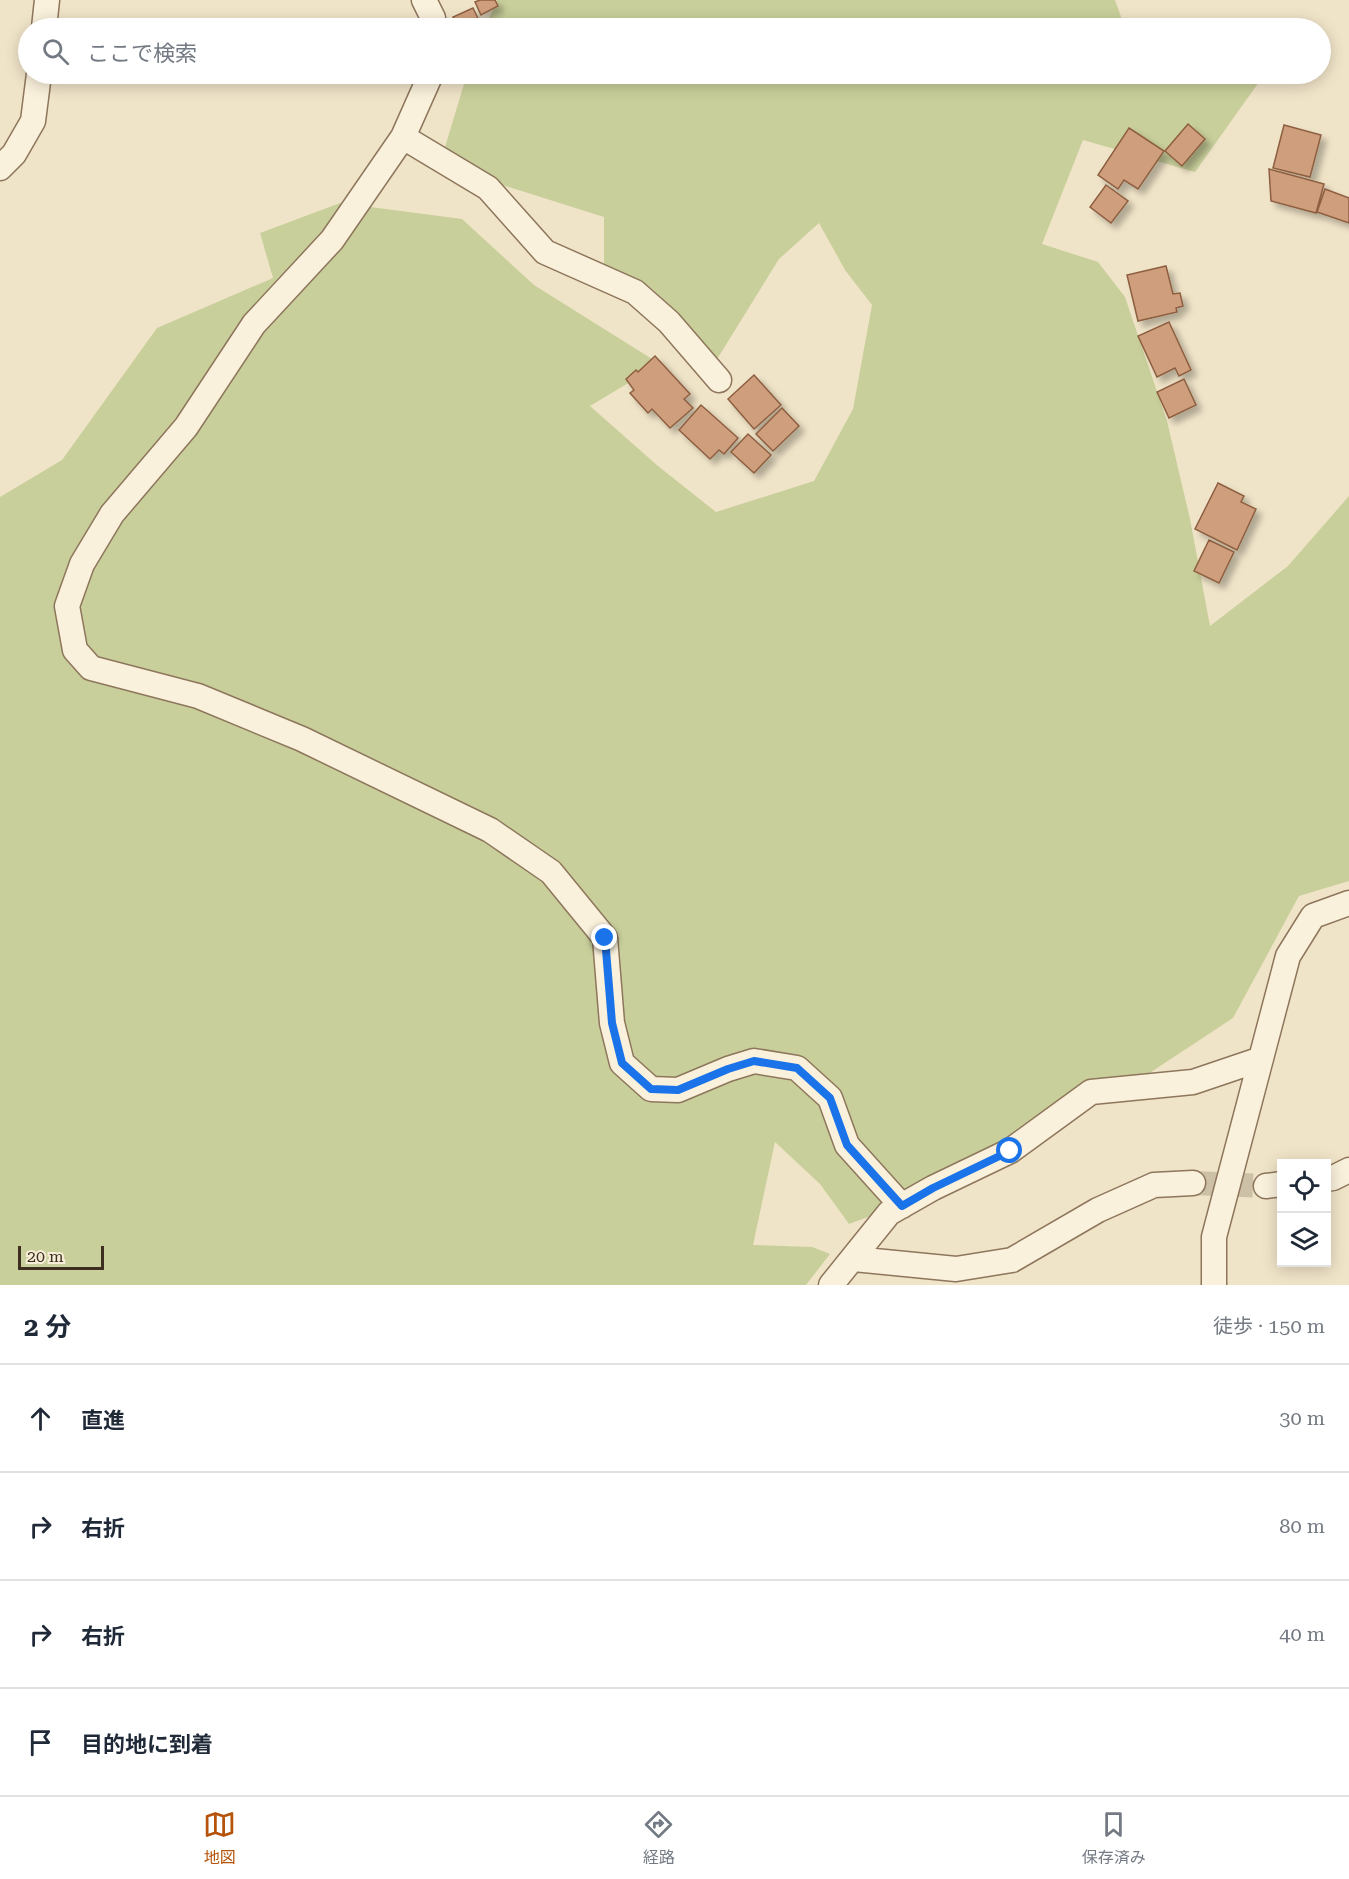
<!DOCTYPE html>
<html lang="ja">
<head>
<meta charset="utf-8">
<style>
  body { margin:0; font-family:"Roboto Serif","Noto Sans JP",serif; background:#f6f6f7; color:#1f2937 }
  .controls { position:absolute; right:18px; bottom:18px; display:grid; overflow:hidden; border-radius:0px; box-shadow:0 3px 15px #0003 }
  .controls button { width:54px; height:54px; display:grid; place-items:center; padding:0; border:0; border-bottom:2px solid #e0e1e3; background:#fff; color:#1f2937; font:30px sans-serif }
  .scale { position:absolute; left:18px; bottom:15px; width:86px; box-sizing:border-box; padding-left:6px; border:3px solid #3d2e20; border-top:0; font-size:16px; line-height:21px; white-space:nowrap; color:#3d2e20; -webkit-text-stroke:4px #f7eed8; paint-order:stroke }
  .stop { position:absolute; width:18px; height:18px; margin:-14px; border:4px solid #1a73e8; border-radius:50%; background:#fff }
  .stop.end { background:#1a73e8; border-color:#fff; box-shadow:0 2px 6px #0008 }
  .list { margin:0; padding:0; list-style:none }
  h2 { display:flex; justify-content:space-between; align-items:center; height:78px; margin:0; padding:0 24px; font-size:26px }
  h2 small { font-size:20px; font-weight:400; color:#747a83 }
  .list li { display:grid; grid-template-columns:39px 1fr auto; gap:18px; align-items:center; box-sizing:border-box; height:108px; padding:0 24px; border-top:2px solid #e0e1e3 }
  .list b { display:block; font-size:22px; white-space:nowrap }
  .list em { font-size:20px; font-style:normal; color:#747a83 }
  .icon { flex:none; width:33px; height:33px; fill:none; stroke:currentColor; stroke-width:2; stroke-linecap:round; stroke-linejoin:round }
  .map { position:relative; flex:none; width:1349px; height:1285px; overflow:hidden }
  .search { position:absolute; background:#fff; box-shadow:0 3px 15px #0003; left:18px; right:18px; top:18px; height:66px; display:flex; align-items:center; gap:15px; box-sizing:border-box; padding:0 21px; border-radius:33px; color:#747a83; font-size:22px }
  .sheet { height:510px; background:#fff }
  nav { display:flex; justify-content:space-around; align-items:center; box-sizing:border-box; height:84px; border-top:2px solid #e0e1e3; background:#fff; font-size:16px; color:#747a83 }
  nav a { display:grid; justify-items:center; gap:3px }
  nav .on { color:#b45309 }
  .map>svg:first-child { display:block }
  .green { fill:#c9cf9b }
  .building { fill:#cf9f7d; stroke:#8d5f41; stroke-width:1.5; filter:url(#shadow) }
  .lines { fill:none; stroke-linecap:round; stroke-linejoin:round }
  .street-tunnel { stroke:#ccc0a6; stroke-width:24; stroke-dasharray:24 12; stroke-linecap:butt }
  .street-casing { stroke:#8d765c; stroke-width:27 }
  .street { stroke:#faf1dc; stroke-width:24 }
  .route { stroke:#1a73e8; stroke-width:8 }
</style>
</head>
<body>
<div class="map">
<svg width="1349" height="1285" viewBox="0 0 1349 1285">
  <defs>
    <filter id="shadow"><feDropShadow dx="5.5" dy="5.5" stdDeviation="3" flood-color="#0004"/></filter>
  </defs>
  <rect width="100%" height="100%" fill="#f0e4c8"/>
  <path class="green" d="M497,0H1115L1125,28H485Z
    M467,74L1264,75L1195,172L1083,140L1042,244L1098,262L1125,297L1167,421L1190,519L1210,626L1288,566L1349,496V881L1299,896L1233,1018L1148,1074L1032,1126L947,1188L849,1224L820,1184L775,1142L753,1245L812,1247L830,1254L806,1285H0V497L62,460L157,328L273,278L260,233L340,203L462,219L534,285L660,364L590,406L658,466L716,512L814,481L853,409L872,305L845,270L819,223L779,259L714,364L604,281V217L496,183L442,157Z"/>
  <path class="building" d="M480,0H495L498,6L481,15L475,2Z
    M473,8L482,27L479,28H459L453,17Z
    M1188,124L1205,139L1182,166L1165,151Z
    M1284,125L1321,135L1310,177L1273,168Z
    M1129,128L1164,151L1138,189L1124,180L1118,189L1098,175Z
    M1269,169L1324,184L1316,213L1271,201Z
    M1106,185L1128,201L1111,223L1090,207Z
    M1325,189L1349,198V223L1317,212Z
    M1166,266L1173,294L1180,293L1183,306L1176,308L1177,312L1138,321L1127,275Z
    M1169,322L1191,370L1179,376L1175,368L1157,377L1138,336Z
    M655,356L690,394L684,399L693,408L670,428L652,409L648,413L630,393L634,390L626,379L636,370L638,372Z
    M754,375L781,405L754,429L728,399Z
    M1184,379L1196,405L1169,418L1157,392Z
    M701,405L738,438L724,454L719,450L710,459L679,430Z
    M782,408L799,426L773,451L756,434Z
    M748,434L771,455L754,473L731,452Z
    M1218,483L1244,496L1241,502L1256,509L1237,550L1195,529Z
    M1209,540L1234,552L1219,583L1194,571Z"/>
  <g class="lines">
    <path class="street-tunnel" d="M1193,1183L1266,1186"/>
    <defs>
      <path id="street" d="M424,0L433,18L434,28
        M44,28L47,0
        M431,74L403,137L332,240L254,324L186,427L112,514L82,564L67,606L75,650L91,668L198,696L302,739L490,830L551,872L605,938L612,1023L622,1063L651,1089L678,1090L728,1069L754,1061L797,1068L830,1098L847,1145L902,1206
        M403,137L488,188L545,252L635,292L669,322L719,380
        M0,168L14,154L33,121L39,74
        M1326,1179L1333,1178L1349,1170
        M1266,1186L1282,1184
        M854,1259L956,1269L1012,1260L1098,1210L1154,1185L1193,1183
        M831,1285L889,1213L933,1188L1010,1151L1091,1092L1193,1082L1261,1059
        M1214,1285V1237L1288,956L1313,916L1349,903"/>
    </defs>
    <use href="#street" class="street-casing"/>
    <use href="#street" class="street"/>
  </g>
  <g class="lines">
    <path class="route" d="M605,938L612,1023L622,1063L651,1089L678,1090L728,1069L754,1061L797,1068L830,1098L847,1145L902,1206L933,1188L1010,1151"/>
  </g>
</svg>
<div class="controls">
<button><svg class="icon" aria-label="locate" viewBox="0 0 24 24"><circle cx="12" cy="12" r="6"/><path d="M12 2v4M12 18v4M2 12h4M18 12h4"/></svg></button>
<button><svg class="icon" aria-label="layers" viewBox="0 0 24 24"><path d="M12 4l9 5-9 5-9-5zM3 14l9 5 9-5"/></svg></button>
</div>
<div class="scale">20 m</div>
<div class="stop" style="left:1010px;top:1151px"></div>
<div class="stop end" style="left:605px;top:938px"></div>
<div class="search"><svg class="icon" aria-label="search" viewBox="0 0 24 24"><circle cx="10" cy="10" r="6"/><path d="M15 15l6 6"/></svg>ここで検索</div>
</div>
<section class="sheet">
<h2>2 分<small>徒歩 · 150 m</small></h2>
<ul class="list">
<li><svg class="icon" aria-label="ahead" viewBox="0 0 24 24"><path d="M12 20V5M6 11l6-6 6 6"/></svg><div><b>直進</b></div><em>30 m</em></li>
<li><svg class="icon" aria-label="right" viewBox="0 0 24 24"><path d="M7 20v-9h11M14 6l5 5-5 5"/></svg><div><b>右折</b></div><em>80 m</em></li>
<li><svg class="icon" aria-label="right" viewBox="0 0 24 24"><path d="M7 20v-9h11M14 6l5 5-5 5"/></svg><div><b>右折</b></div><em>40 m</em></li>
<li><svg class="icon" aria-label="arrive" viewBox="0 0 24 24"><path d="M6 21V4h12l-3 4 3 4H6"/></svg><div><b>目的地に到着</b></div></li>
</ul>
</section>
<nav>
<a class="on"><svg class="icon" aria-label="map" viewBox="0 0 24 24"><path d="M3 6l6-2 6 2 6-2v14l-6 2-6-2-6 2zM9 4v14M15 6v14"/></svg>地図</a>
<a><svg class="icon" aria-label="directions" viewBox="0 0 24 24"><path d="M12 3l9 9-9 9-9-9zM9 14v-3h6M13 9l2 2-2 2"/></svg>経路</a>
<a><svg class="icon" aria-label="saved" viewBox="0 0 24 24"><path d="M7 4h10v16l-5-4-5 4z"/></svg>保存済み</a>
</nav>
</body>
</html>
